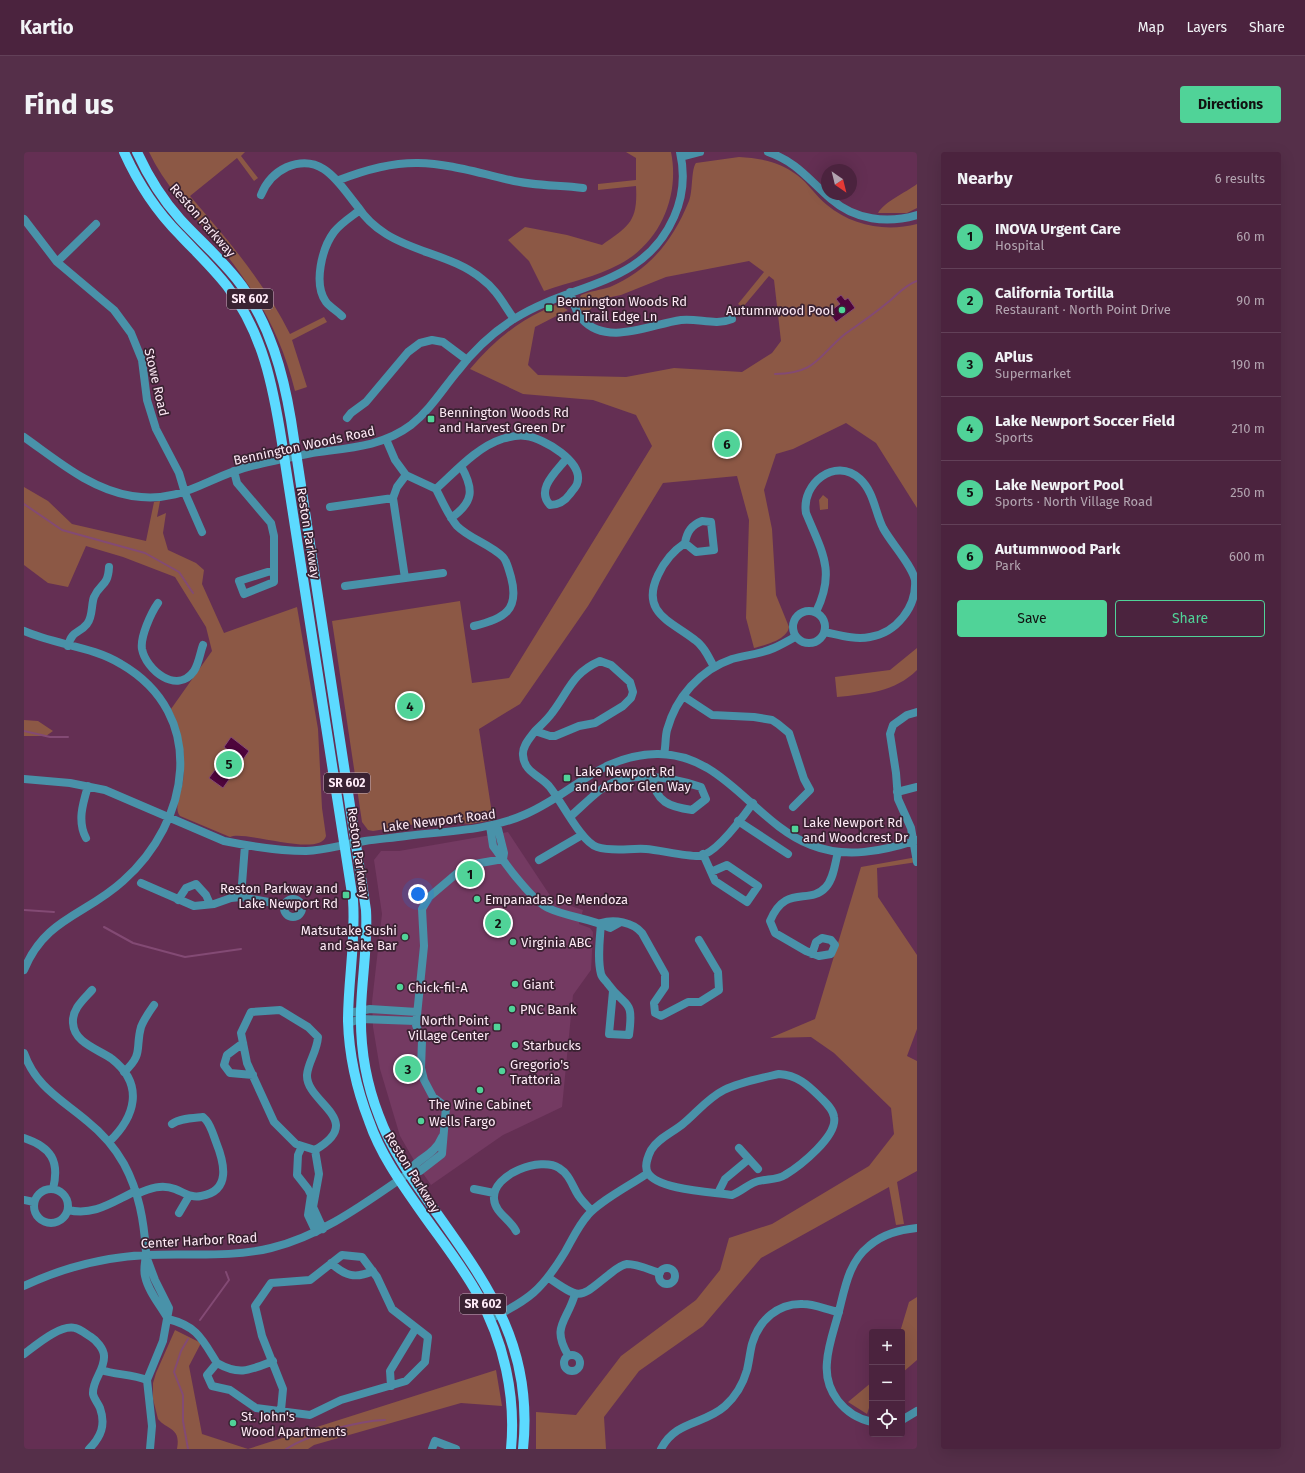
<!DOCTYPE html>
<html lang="en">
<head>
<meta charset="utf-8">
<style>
  body { margin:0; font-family:"Fira Sans",sans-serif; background:#552f49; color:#f1f3f6 }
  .controls { position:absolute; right:12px; bottom:12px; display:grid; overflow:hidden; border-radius:4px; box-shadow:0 4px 16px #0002 }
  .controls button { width:36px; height:36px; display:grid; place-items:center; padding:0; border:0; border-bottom:1px solid #624058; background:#4b233e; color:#f1f3f6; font:20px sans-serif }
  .compass { position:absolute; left:797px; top:12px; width:36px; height:36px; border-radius:50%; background:#4b233e; box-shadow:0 4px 16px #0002; rotate:145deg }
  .you { position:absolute; left:394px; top:742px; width:14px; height:14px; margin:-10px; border:3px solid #fff; border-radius:50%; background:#1a73e8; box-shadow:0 0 0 6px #1a73e833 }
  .badge { display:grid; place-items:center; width:26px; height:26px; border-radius:50%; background:#50d398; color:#111; font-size:13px; font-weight:700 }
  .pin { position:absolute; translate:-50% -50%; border:2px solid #fff; box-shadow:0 1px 4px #0006 }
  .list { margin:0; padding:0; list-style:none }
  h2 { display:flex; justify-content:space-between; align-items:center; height:52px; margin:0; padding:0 16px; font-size:17px }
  h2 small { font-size:13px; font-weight:400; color:#b2a4b0 }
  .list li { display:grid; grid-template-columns:26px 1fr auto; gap:12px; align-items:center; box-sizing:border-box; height:64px; padding:0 16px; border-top:1px solid #624058 }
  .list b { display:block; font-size:15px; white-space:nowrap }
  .list p { margin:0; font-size:13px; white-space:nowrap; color:#b2a4b0 }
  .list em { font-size:13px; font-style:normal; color:#b2a4b0 }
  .actions { display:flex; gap:8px; padding:12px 16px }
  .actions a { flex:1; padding:9px 0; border:1px solid #50d398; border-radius:4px; text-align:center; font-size:14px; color:#50d398 }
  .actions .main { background:#50d398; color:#111 }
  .icon { flex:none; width:22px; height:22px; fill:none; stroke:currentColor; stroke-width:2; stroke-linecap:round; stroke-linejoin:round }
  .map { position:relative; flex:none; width:893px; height:1297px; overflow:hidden; border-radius:4px }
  header { display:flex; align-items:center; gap:24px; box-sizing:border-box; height:56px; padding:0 20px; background:#4b233e; border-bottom:1px solid #624058 }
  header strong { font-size:19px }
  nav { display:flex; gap:22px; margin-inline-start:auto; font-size:14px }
  .intro { display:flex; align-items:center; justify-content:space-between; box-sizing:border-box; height:96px; padding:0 24px }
  h1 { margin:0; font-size:28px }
  .button { padding:10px 18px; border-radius:4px; background:#50d398; color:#111; font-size:14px; font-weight:700 }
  main { display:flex; gap:24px; padding:0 24px }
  aside { flex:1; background:#4b233e; border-radius:4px; box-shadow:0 4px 16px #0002 }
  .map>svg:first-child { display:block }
  .built { fill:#743a62 }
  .green { fill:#8c5845 }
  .water { fill:#4e053c; stroke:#834a74 }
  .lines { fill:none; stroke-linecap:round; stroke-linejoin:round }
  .stream { stroke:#834a74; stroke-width:2 }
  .minor { stroke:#4992a9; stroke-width:8 }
  .major { stroke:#5cdaff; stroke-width:10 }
  .poi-dot { fill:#50d398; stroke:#3a2232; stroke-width:1.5 }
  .labels { text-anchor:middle; stroke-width:3.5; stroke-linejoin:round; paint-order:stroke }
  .shield { fill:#3a2232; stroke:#c3aebb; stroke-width:1 }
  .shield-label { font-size:12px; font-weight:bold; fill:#feeaf6 }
  .street-label { font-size:13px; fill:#feeaf6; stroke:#3a2232 }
  .poi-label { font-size:13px; fill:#feeaf6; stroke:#3a2232; text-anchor:start }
</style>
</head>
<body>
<header>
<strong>Kartio</strong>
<nav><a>Map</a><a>Layers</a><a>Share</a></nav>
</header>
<div class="intro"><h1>Find us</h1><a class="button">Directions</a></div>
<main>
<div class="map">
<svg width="893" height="1297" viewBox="0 0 893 1297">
  <rect width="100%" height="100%" fill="#642f53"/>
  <path class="built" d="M484,680L529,748L559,758L555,772L566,776L569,780L567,818L549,843L538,955L479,983L407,1033L391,1010L376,984L356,917L349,875L348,850L358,762L350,708L357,699H375Z"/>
  <path class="green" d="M125,0H221L217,4L234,26L230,29L213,6L166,44C204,88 240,130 266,182L300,165L303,170L268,188L283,235L271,239C256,178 228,133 188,85C165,58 140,32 125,0Z
    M602,0H647C656,44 636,91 596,112C572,125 545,130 520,139L505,109L484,88L501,75L543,83L578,93C605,74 614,70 612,34L574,38V32L612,28V6Z
    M715,5C736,6 756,10 773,23C784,31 792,44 803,53C828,74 862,80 893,72V356L852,291L822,271L769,297L752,302L740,338L748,377L752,443L765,475C763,488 741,493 730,496L722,466L725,368L713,324L639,331L564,454L496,552L455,577L469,668L446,672L417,668L349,679L344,678L338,670L308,469L436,449L448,531L485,526L628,294L612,263L569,248L499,242L446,217C466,193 490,172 518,159C522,157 528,153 533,153C537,153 540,156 544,158L511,175L504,213L514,223L602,225L650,216L718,220L748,201L757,189L750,128L745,124L719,155L714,152L740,120L725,109L642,125L597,143L577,147L560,163L553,151L557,143C566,139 577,138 586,135C626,118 649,88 665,49C669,39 667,17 672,11Z
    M893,32V56L883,61H854C861,49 881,41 893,32Z
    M0,335L24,349L48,372L122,389L130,350L136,349L133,365L142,361L139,381L144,398L172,411L180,418L178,432L200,481L273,455L294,577L298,656L302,684C296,706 221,678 206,685L156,664C149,656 158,639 159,629C162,604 158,580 147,557L188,499L182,475L151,425L99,405L62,394L44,435L24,431L0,413Z
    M799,343L804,347V357L796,358L795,348Z
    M893,496V518C871,540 842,542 813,545L811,525L866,518Z
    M0,568L14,569L29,579L22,584H0Z
    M893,705V710L853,716L854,745L893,803V877L883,904L893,909V1019L873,1030L880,1072L872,1073L865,1035L737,1106L679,1174L615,1219L580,1265L582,1297H512V1260L552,1263L597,1204L672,1148L696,1118L705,1086L748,1072L845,1014L870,982L867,956L810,901L787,885L746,886L791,867L837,715Z
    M893,1145V1208L878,1221V1180H876L885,1150Z
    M151,1178L177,1191L165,1214L178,1282L224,1297L472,1218L478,1254L437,1251L290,1293L284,1297H153C157,1275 144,1279 134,1267L129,1247V1231L132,1221Z
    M848,1230V1247L843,1262L824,1250Z"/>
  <path class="water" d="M817,143L821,148L824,146L831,156L812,170L805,160L816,152L812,147Z
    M207,585L225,599L199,636L185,626L205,599L200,595Z"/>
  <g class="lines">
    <path class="stream" d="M751,222C793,221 793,205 821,182C835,172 850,162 863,151C873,143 881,133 893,129
      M0,352L38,378L121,401L155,420L169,441
      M0,579L26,585H44
      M0,758L30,760
      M80,775L109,791L161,805L217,797
      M176,1168L205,1128L202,1120
      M164,1297L159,1269V1243L150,1220L157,1199L164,1187
      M262,1297C286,1282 333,1269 361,1268"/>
    <path class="minor" d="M744,0C773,10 785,28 807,47C831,68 863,72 893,63
      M657,5L676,0
      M315,28C386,0 414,11 486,28C510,34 534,33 559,36
      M237,43C242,30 250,21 263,15C299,0 315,32 334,55C341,66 351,75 362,82C392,101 430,104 458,127C472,137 480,153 490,167
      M0,67L33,110L90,158L107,181L118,208L123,248L132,277L155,321L161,341L178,380
      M33,110L72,72
      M546,140C549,149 551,160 558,167C583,195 627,172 657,168C675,166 691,174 708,167
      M318,164C313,159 306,155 302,150C289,132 298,96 310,80C317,71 327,65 336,58
      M323,266L327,261L342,250L384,200L396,191L408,188L419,190L443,208
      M0,285C34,309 66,337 108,344C160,352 182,325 227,314C247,309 268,305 288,301C323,296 358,295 387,273C406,258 418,238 433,220C449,199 468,181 490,167C548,130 619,135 650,65C659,45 661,22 656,0
      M362,287L371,308L382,323L412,337
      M210,319L213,331L247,371L250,384V430L220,442L215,429L250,418
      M412,337C431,320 453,295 478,287C485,285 494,282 502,284C519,286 561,310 553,332C552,335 548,339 546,342C541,349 535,353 526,353C511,337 533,319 543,306
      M412,337C418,349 424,363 433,374C446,387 466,392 479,405C483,409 485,419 487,425C496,458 480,467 450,474
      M306,355L369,346
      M427,366C450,350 450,337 437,314
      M678,369L687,370L690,398L672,400L661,391C663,379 668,373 678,369Z
      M661,391C649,399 640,410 634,423C616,461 647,469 671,488C680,494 685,506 690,515
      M381,426L369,346L373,335L382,323
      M321,434L419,421
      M134,451C127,461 116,485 118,497C122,518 153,543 170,519C175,511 176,501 179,493
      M769 475a16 16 0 1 1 32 0a16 16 0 1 1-32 0Z
      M792,460C812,419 798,400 782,361C777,332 811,304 836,327C850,340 851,360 859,376C867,391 888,413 891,428C893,455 872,481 846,485C831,488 815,483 801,480
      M0,479C31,493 68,494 97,512C185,563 166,670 99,729C62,763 21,766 0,818
      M44,494C48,478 55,482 63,472C69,465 67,453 70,445C76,431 84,435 85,415
      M576,509L587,513L606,530L609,540L607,546L599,554L571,571L555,574L531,584H526L511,579C517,573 523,568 528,561C545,539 548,521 576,509Z
      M659,544L688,563L730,565L748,568L754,572L765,581L780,627L786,638L769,655
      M893,560L883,563L869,573L866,582L872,621L874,647L887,676L893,710
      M511,579C506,586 498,594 499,603C500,620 515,623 525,634C537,648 557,690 573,695C588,700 606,696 622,697C635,698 665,705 676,704C693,701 719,665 729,651
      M640,602C642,594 641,586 643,578C652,545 676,518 708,507C722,503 737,502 750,496C757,493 764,489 771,485
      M0,627L46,631L81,638L200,689C225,694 257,699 282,699C302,698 321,692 341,689C354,687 368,686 382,684C423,679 464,679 502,662C550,641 576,603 633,602C700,601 730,671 787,693C822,707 859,699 893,688
      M873,640L893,635
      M547,664C556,656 565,647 575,639C603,617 646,625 677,635L682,647L668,658C646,655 631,650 629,626
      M714,669L764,702
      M473,673L480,701L479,707
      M466,674L469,694L472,698C482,713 509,749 524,756C543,765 566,766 586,776L595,771
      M62,686C53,669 59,651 64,634
      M679,702L691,729L723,750L734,734L703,713L687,720
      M515,708L558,683
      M117,731L170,754L190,752L207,746L217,745L261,753
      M217,745L221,693
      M260 756a9 9 0 1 1 18 0a9 9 0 1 1-18 0Z
      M154,748L162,736L172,732L182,743L186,752
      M577,771C590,767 609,770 618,781L641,822V835L630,851L631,861L637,864L664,850H676L695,838L694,820L675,788
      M577,771C576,787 573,806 577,822C578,826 582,829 584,832C602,857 610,845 605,883L585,882L589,839
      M788,802L792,790L798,786L807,788L811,793L807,802L795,804L782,799L751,781L746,769C762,731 785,754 802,735C810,726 811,711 814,700
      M68,838C59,848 48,857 49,871C50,891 74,897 88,907C121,933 111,965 85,990
      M256,858L284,875L294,885C293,900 284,910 283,923C282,951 343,968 291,998L272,992L250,970L223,911L217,881L227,860Z
      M325,861L346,857L393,860
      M324,871L337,867L391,869
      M219,891L203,903L200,913L206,921L229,923
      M0,901C12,935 37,947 63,969C78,981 91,996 100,1012C115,1040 120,1069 122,1100C122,1108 119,1116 121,1124C124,1139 136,1153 144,1167
      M100,920C120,902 111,896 117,875C120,867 125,860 130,853
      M755,922C773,923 784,933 796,945C801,950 809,957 810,965C814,984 776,1014 761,1023C752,1029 739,1026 729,1031C721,1035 716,1040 708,1043C689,1040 634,1038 624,1021C620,1015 624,1004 627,998C634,986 650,980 660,971C673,960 684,946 700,938C716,930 737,926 755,922Z
      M0,986C27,995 36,1009 29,1037
      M278,994L274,1003L273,1023L284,1037L287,1043L284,1063L292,1080
      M715,996L734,1017
      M291,998L295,1022L289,1055L299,1077
      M385,1021L396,1019L418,1002L422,955L409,945L400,928L397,916L398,889L392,873L400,794L398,757L405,745L438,717L445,713L479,707
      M10 1054a17 17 0 1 1 34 0a17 17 0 1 1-34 0Z
      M450,1037L470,1041
      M694,1041L701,1027L725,1007
      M113,1042C126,1036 138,1032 151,1037C161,1041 167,1046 177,1044C208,1039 200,1010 192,990C189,982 187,974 182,968L179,965C169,966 156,966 148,972
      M0,1048L10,1050
      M44,1058C71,1064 88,1050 112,1039
      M155,1061L165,1044
      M492,1079C486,1067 471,1061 470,1047C468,1022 517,1004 535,1016C545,1022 548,1033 554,1043C558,1049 563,1054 568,1059
      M122,1104L131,1128L145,1156L139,1189L123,1228L128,1274L126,1297
      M307,1111C321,1124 331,1127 349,1119
      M635 1124a8 8 0 1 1 16 0a8 8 0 1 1-16 0Z
      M525,1126C559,1150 556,1145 587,1121C592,1117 597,1113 603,1112C614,1112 626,1118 636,1121
      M0,1134C38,1116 81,1105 123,1103C164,1101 206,1106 247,1096C299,1083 341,1051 385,1021C391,1006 410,1005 418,985
      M144,1167C173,1174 178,1187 193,1211L183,1223L188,1234L206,1238L232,1256L286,1263L317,1248L382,1229L401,1210L404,1185L368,1157L353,1125L338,1105L318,1103L286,1128L247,1131L231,1154L238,1184L259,1237L257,1258
      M466,1167C505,1148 518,1138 541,1100C548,1088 554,1074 564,1063C577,1048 607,1033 624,1021
      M0,1202C11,1194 36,1172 51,1176C56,1177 62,1182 67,1185C72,1188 80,1197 80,1204C81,1218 68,1228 69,1242C70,1247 74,1251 76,1256C82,1273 77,1285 65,1297
      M540 1211a8 8 0 1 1 16 0a8 8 0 1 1-16 0Z
      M544,1203C527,1174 543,1170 551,1142
      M193,1211C216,1224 226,1218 249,1209
      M77,1218C92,1223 108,1222 123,1228
      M367,1234L366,1219L392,1176
      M878,1268L893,1259
      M848,1270C820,1264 800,1239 803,1210C804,1193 811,1175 815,1159C821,1135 825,1110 845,1094C859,1082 875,1078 893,1076
      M408,1297L411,1289L432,1297
      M637,1297C652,1268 680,1273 701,1254C711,1245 719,1232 723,1218C725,1210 726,1200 728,1192C735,1168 754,1151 779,1152C791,1152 803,1158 815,1160"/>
    <path class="major" d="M100,0C114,31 132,59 156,83C172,100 189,116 203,134C239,181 249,234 258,291L329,748C332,789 324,828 324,869C325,903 333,938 345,969C356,1001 375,1028 394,1055C414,1084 437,1112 454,1143C480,1190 492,1244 487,1297
      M113,0C124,24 138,47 156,67C176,89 200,109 218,134C246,174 259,220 267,268L342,758C344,792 338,824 337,858C336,894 342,931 355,964C367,997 387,1025 407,1053C463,1132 510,1193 499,1297"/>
  </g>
  <g class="poi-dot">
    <rect x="521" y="152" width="8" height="8" rx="2"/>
    <circle cx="818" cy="158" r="4"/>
    <rect x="403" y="263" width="8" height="8" rx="2"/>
    <rect x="539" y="622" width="8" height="8" rx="2"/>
    <rect x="767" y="673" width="8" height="8" rx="2"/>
    <rect x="318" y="739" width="8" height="8" rx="2"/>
    <circle cx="453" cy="747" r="4"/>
    <circle cx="381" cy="785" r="4"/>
    <circle cx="489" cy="790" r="4"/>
    <circle cx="491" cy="832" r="4"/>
    <circle cx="376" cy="835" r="4"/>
    <circle cx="488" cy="857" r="4"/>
    <rect x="469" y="871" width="8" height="8" rx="2"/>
    <circle cx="491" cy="893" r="4"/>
    <circle cx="478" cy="919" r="4"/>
    <circle cx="456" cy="938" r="4"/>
    <circle cx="397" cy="969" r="4"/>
    <circle cx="209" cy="1271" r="4"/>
  </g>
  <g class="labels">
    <g class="shield">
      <rect x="203" y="137" width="46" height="20" rx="3"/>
      <rect x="300" y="621" width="46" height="20" rx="3"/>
      <rect x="436" y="1142" width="46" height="20" rx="3"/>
    </g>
    <g class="shield-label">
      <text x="226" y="151">SR 602</text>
      <text x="323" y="635">SR 602</text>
      <text x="459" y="1156">SR 602</text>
    </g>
    <g class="street-label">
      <text transform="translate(179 68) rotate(49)" y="5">Reston Parkway</text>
      <text transform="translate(133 230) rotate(77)" y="5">Stowe Road</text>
      <text transform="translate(280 293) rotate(-12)" y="5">Bennington Woods Road</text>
      <text transform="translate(285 381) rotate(81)" y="5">Reston Parkway</text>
      <text transform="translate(415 668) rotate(-7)" y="5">Lake Newport Road</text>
      <text transform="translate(335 701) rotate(82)" y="5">Reston Parkway</text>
      <text transform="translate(389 1020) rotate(58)" y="5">Reston Parkway</text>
      <text transform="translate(175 1088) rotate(-3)" y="5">Center Harbor Road</text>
    </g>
    <g class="poi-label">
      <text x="533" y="154">Bennington Woods Rd<tspan x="533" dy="15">and Trail Edge Ln</tspan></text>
      <text x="810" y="163" text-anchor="end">Autumnwood Pool</text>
      <text x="415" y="265">Bennington Woods Rd<tspan x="415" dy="15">and Harvest Green Dr</tspan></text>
      <text x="551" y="624">Lake Newport Rd<tspan x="551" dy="15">and Arbor Glen Way</tspan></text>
      <text x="779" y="675">Lake Newport Rd<tspan x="779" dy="15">and Woodcrest Dr</tspan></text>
      <text x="314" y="741" text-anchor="end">Reston Parkway and<tspan x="314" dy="15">Lake Newport Rd</tspan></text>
      <text x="461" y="752">Empanadas De Mendoza</text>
      <text x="373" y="783" text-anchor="end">Matsutake Sushi<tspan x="373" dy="15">and Sake Bar</tspan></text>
      <text x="497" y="795">Virginia ABC</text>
      <text x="499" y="837">Giant</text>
      <text x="384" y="840">Chick-fil-A</text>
      <text x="496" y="862">PNC Bank</text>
      <text x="465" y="873" text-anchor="end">North Point<tspan x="465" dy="15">Village Center</tspan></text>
      <text x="499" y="898">Starbucks</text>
      <text x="486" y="917">Gregorio's<tspan x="486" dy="15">Trattoria</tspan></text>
      <text x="456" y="957" text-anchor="middle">The Wine Cabinet</text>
      <text x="405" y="974">Wells Fargo</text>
      <text x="217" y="1269">St. John's<tspan x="217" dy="15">Wood Apartments</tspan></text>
    </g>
  </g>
</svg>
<div class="controls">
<button>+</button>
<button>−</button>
<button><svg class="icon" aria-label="locate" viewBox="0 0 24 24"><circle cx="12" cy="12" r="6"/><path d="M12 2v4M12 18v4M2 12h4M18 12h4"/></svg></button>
</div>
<svg class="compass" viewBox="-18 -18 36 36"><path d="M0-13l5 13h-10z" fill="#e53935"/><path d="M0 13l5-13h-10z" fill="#b2a4b0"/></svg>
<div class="you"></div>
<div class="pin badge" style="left:446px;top:722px">1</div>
<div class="pin badge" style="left:474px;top:771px">2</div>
<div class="pin badge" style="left:384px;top:917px">3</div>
<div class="pin badge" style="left:386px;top:554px">4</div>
<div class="pin badge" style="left:205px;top:612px">5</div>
<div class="pin badge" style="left:703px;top:292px">6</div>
</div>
<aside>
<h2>Nearby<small>6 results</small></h2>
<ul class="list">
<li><span class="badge">1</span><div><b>INOVA Urgent Care</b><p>Hospital</p></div><em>60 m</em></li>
<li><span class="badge">2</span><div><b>California Tortilla</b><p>Restaurant · North Point Drive</p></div><em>90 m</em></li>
<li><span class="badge">3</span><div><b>APlus</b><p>Supermarket</p></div><em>190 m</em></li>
<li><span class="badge">4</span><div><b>Lake Newport Soccer Field</b><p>Sports</p></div><em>210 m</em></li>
<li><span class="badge">5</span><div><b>Lake Newport Pool</b><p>Sports · North Village Road</p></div><em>250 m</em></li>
<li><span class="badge">6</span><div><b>Autumnwood Park</b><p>Park</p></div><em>600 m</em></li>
</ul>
<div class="actions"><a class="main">Save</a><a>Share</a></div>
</aside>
</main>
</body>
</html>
